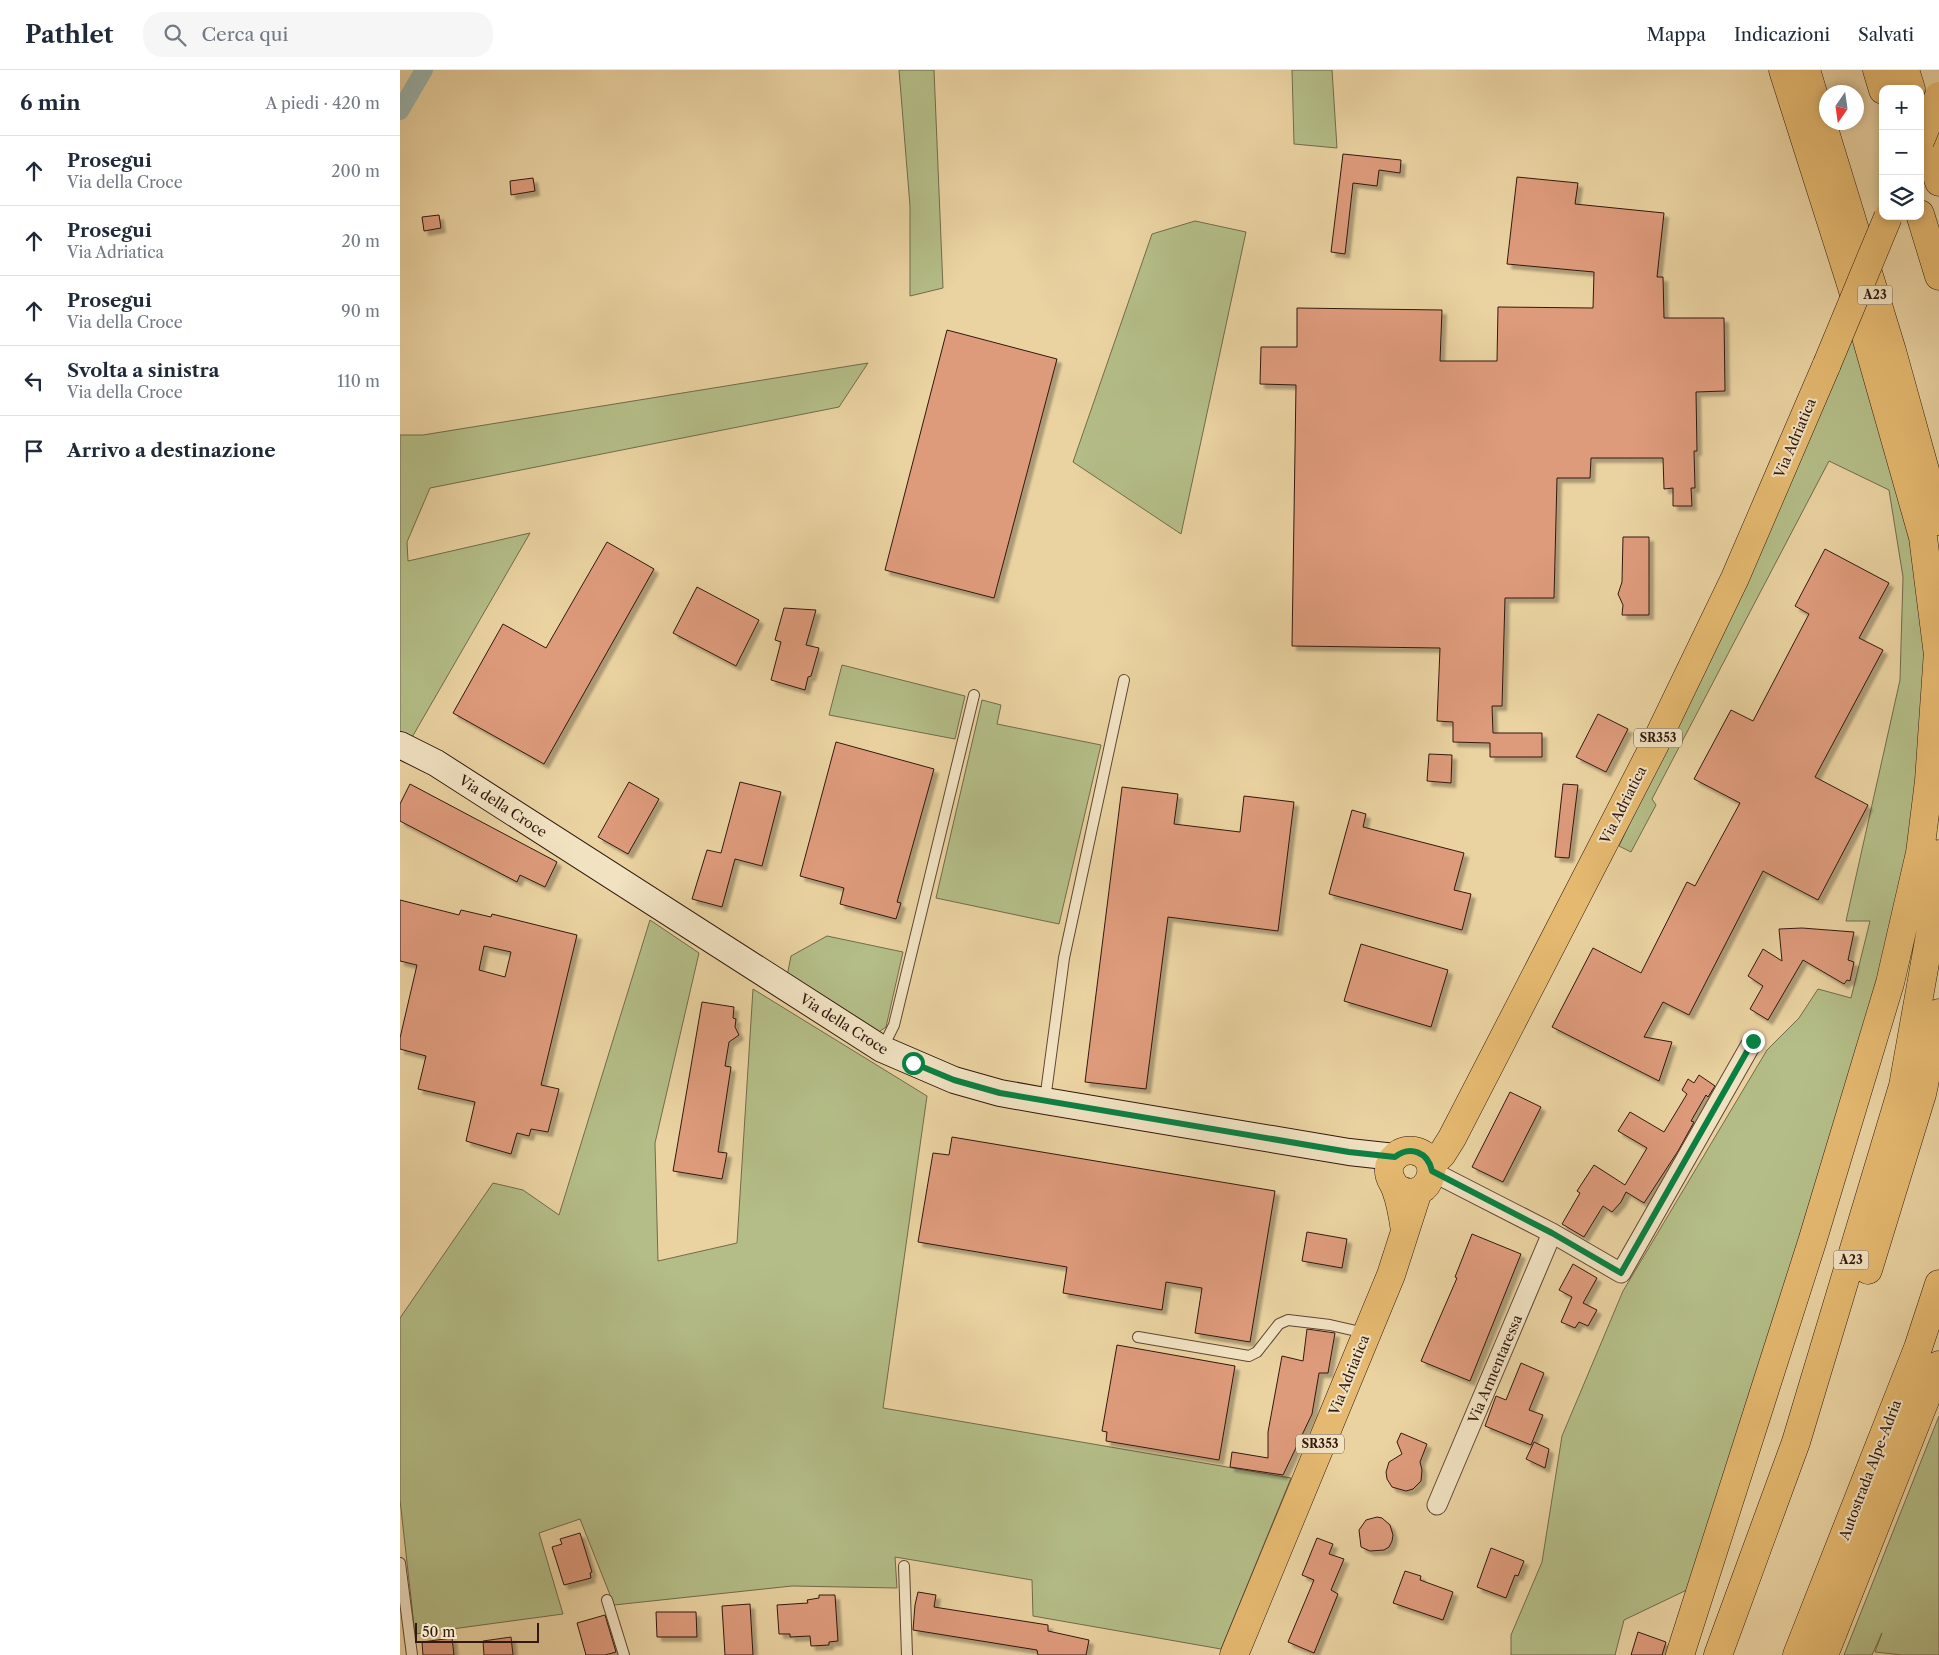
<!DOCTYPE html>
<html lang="it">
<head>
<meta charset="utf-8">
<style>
  body { margin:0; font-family:"Libre Caslon Text",serif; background:#f6f6f7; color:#1f2937 }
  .controls { position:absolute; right:15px; top:15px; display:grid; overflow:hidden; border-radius:10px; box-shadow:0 2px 8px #0003 }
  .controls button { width:45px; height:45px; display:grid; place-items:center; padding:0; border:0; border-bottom:1px solid #e0e1e3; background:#fff; color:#1f2937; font:25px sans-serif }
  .compass { position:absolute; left:1419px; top:15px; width:45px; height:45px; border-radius:50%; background:#fff; box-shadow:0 2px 8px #0003; rotate:193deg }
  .scale { position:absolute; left:15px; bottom:12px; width:124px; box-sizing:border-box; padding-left:5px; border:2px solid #32180f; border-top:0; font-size:14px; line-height:18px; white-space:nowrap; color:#32180f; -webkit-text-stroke:4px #f1e2c2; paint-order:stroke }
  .stop { position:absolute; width:15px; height:15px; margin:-11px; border:4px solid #0b8043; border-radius:50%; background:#fff }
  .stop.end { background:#0b8043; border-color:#fff; box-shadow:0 1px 5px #0008 }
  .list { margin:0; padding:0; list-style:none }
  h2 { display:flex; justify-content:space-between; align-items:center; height:65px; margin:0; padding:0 20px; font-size:21px }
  h2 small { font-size:16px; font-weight:400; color:#747a83 }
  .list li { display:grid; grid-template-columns:32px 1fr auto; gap:15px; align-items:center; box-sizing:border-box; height:70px; padding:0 20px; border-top:1px solid #e0e1e3 }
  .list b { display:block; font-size:19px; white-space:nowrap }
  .list p { margin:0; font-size:16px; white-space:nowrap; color:#747a83 }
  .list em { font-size:16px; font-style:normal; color:#747a83 }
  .icon { flex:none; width:28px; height:28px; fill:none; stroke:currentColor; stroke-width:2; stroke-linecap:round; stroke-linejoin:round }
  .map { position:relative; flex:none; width:1539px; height:1585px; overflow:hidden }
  header { display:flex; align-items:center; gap:30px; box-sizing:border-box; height:70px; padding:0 25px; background:#fff; border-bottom:1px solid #e0e1e3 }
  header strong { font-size:24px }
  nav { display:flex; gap:28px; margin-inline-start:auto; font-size:18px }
  .search { width:350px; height:45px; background:#f6f6f7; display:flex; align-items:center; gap:12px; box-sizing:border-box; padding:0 18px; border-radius:20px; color:#747a83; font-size:19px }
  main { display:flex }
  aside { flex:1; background:#fff }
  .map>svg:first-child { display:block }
  .green { fill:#b4bd87; stroke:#736a4b }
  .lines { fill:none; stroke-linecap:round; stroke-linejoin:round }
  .canal { stroke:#9bb5af; stroke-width:18 }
  .building { fill:#de9b7c; stroke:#32180f; fill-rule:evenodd; filter:url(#shadow) }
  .lane-casing { stroke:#604634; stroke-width:12 }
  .street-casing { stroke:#604634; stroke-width:21 }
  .secondary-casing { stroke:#32180f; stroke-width:28 }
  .primary-casing { stroke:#32180f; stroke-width:29 }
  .highway-casing { stroke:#32180f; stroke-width:29 }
  .lane { stroke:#f1e2c2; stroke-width:10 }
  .street { stroke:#f1e2c2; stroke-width:19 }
  .secondary { stroke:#f1e2c2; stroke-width:26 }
  .primary { stroke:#e5b970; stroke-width:28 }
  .highway { stroke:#e5b970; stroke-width:28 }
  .primary-bridge-casing { stroke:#32180f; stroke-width:29; stroke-linecap:butt }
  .primary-bridge { stroke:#e5b970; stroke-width:28 }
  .route { stroke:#0b8043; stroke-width:6 }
  .labels { text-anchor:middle; stroke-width:4; stroke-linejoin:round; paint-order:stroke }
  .shield { fill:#f1e2c2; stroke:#6b5545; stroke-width:1 }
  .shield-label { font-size:12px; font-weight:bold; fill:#32180f }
  .street-label { font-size:14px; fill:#32180f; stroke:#f1e2c2 }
</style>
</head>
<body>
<header>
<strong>Pathlet</strong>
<div class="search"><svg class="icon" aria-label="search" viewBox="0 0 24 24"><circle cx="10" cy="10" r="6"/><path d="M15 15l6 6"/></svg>Cerca qui</div>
<nav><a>Mappa</a><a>Indicazioni</a><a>Salvati</a></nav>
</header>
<main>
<aside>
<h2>6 min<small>A piedi · 420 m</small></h2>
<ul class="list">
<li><svg class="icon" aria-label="ahead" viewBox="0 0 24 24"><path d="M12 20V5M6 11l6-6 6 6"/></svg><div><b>Prosegui</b><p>Via della Croce</p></div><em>200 m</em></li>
<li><svg class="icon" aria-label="ahead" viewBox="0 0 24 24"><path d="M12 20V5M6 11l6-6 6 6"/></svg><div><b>Prosegui</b><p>Via Adriatica</p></div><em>20 m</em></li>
<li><svg class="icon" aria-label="ahead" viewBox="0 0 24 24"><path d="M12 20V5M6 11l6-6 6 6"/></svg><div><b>Prosegui</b><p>Via della Croce</p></div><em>90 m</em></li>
<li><svg class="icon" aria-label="left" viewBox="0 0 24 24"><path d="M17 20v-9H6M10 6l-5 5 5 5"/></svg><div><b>Svolta a sinistra</b><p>Via della Croce</p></div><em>110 m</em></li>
<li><svg class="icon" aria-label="arrive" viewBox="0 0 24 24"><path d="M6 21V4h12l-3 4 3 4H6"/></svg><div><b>Arrivo a destinazione</b></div></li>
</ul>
</aside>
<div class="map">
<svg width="1539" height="1585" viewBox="0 0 1539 1585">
  <defs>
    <filter id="shadow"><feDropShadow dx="4.5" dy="4.5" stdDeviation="1" flood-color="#0004"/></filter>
  </defs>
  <rect width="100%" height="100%" fill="#ead2a1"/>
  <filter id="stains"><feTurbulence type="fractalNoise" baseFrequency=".004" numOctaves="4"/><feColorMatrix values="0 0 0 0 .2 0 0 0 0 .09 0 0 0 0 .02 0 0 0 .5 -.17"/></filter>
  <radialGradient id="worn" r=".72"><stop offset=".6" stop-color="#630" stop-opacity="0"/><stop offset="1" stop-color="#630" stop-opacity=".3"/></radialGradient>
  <path class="green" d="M499,0H534L543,218L510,226V136Z
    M892,0H932L937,78L894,74Z
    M795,151L846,162L781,464L673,392L752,164Z
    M1456,261L1505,447L1515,498L1523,554L1526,628L1522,707L1496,857L1293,1517L1224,1550L1215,1585H1111V1565L1142,1492L1162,1366L1223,1221L1367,980L1399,948L1418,919L1451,928L1470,851H1446L1500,610L1503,507L1489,420L1429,391L1252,729L1256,735L1231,782L1219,776L1284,638Z
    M468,293L439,337L30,418L7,472L8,491L130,463L11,669L0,662V365H23Z
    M442,595L565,626L555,669L429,645Z
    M582,630L601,635L597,654L701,675L659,854L536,828Z
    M250,850L299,883L255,1073L258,1191L337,1173L353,919L527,1026L483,1338L891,1408L821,1579L633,1546L632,1510L495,1487L497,1518L392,1516L214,1535L180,1449L139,1463L163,1544L15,1564L0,1430V1248L93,1113L123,1120L159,1145Z
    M427,866L503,882L486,957L476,964L387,906L391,886Z
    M1539,1346V1585H1502L1475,1582L1482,1563L1472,1585H1444Z"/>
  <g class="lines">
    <path class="canal" d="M0,41L24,0"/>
  </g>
  <path class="building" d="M943,84L1001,90L1000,103L979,100L977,116L953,113L945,184L931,182Z
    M1117,107L1178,113L1175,134L1264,143L1257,207H1263L1264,248H1324L1325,321L1296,322L1297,381H1294L1295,418H1291L1292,436H1273V418L1264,419L1263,388H1191L1190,408H1157L1154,528H1105L1102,636H1092L1093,663H1142V687H1090V673L1053,672V652L1037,651L1040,578L892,576L896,315L860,314L861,277H897V238L1042,240L1040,291H1097L1098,237L1193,238L1194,202L1107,194Z
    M133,108L135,121L111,125L110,111Z
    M39,145L41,158L24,161L22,147Z
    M547,260L657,289L594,528L485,500Z
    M1223,467H1249V545H1222L1223,535L1218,524L1222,512Z
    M207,472L254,499L144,694L53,643L103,554L146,578Z
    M1425,479L1489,513L1459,568L1483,580L1415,707L1468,735L1418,830L1363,801L1289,945L1263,932L1244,967L1272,972L1259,1011L1152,957L1193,878L1241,903L1287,812L1295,816L1340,733L1294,709L1331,640L1353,651L1409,544L1395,536Z
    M297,517L359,550L336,596L273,563Z
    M384,538L416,540L406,575L419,578L411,606L408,607L405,620L371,610L381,572L375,570Z
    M1198,644L1228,659L1206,702L1176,687Z
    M436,672L534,699L497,832L501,833L496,849L440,834L444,818L400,806Z
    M1029,684L1052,685L1051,713L1027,711Z
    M229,712L259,729L228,784L198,767Z
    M340,712L381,722L362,796L335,789L322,837L292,829L307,780L321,783Z
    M10,714L157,792L145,817L120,805L117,812L0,751V734Z
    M1163,714L1178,715L1169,788L1155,787Z
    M722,717L778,724L774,754L840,762L844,726L894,732L878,861L768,847L746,1019L685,1012Z
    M952,740L966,744L963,757L1064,783L1054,820L1071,824L1062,860L929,824Z
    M0,830L59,845L61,840L91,847L92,844L177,865L141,1015L159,1019L148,1062L131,1059L129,1066L117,1063L111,1084L66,1071L75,1032L18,1019L26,986L0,979V968L17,895L0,891ZM84,876L111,882L105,907L79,900Z
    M1402,858L1454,862L1448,890L1454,892L1450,911L1447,910L1444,914L1403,890L1368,950L1350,939L1363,916L1348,906L1363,879L1382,891L1379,859Z
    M961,874L1048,900L1031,957L944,931Z
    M302,932L334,937L333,948L336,949L335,957L339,965L329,972L325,996L331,997L318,1082L327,1083L322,1109L273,1101Z
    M1299,1005L1315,1016L1308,1027L1306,1025L1291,1051L1294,1052L1278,1081L1244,1133L1226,1122L1221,1132L1212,1142L1203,1136L1184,1167L1162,1154L1180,1123L1177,1121L1194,1095L1225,1115L1247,1078L1218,1061L1230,1042L1264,1062L1287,1024L1282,1020L1288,1009L1294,1013Z
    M1110,1022L1141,1037L1103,1112L1072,1097Z
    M552,1067L875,1121L850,1272L795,1263L802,1218L766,1212L762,1240L663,1223L667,1197L518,1172L533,1083L549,1085Z
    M907,1162L947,1169L942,1198L902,1191Z
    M1072,1164L1121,1184L1070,1311L1021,1291L1057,1208L1055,1207Z
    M1173,1194L1197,1208L1183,1233L1197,1240L1188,1256L1179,1252L1175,1258L1161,1252L1172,1227L1159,1220Z
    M907,1259L935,1263L928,1303H919L912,1344L883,1405L830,1397L832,1382L868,1388V1362L882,1286L903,1291Z
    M717,1275L835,1296L819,1390L706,1371L707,1362L702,1361Z
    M1121,1293L1144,1303L1129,1340L1143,1345L1131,1375L1085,1356L1096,1326L1106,1330Z
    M1001,1363L1027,1374L1020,1392L1022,1400L1021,1411L1013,1419L1006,1421L992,1417L987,1409L986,1402L989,1392L1002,1384L997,1372Z
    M1134,1372L1149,1379L1145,1398L1126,1389Z
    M977,1447L982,1448L990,1455L993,1465L992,1471L989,1477L984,1480L970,1481L961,1477L959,1460L966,1450Z
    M180,1463L192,1502L190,1503L191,1508L164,1515L152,1477L162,1474L160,1469Z
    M917,1468L933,1474L929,1484L944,1489L931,1520L938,1524L914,1583L888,1572L914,1510L902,1505Z
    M1091,1478L1124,1491L1118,1506L1115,1505L1106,1528L1077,1517Z
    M1005,1501L1021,1506L1020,1510L1053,1522L1043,1550L993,1533Z
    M518,1522L536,1525L534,1537L648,1555V1561L689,1570L686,1585H638L637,1580L513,1560L515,1535Z
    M419,1525H435L438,1571L429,1572V1575L411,1576L410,1566L390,1567V1564H379L377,1535L408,1533L407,1530L419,1528Z
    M350,1534L353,1585H325L322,1536Z
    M256,1542H296L297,1567H257Z
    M205,1545L216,1582L205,1585H186L177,1553Z
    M1238,1562L1266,1572L1262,1585H1231Z
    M111,1567L113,1585H84L83,1571Z
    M52,1568L54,1585H23L22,1572Z"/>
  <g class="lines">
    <defs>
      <path id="lane" d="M482,979L494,955L574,625
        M645,1030L664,888L724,610
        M738,1267L849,1286L857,1282L879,1254L888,1250L930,1255L965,1263
        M0,1493L12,1585
        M504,1496L507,1585
        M207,1530L224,1585"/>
      <path id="street" d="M1031,1101L1152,1163L1221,1203L1353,971
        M1037,1435L1152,1163"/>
      <path id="secondary" d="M0,675L36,693L482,979L554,1010L600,1023L645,1031L949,1082L995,1087"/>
      <path id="primary" d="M1031,1095L1042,1084L1052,1068L1255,674L1335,508L1427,294
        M995,1117C1027,1139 1047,1089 1015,1081C1009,1080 1002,1081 997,1085C992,1089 988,1095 989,1102C989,1109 994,1113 996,1120C1001,1133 1003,1147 1005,1161
        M834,1585L991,1205L1018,1121"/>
      <path id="highway" d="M1383,0L1451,214L1523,467L1539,593
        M1406,0L1492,281L1539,451
        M1477,0L1483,20
        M1505,0L1511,19
        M1520,50L1539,112
        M1520,144L1539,206
        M1468,1200L1522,1024L1539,943
        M1280,1585L1412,1172L1490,913L1520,783L1529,711L1538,581
        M1318,1585L1396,1372L1503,1016L1533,848L1539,784
        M1397,1585L1518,1278L1539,1214
        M1424,1585L1539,1295"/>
    </defs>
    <use href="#lane" class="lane-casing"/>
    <use href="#street" class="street-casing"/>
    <use href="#secondary" class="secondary-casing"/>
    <use href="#primary" class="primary-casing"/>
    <use href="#highway" class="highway-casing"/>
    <use href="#lane" class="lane"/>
    <use href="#street" class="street"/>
    <use href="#secondary" class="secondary"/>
    <use href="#primary" class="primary"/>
    <use href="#highway" class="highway"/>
    <defs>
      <path id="primary-bridge" d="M1520,71L1539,26
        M1427,294L1488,147"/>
    </defs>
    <use href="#primary-bridge" class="primary-bridge-casing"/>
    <use href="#primary-bridge" class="primary-bridge"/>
  </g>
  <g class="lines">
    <path class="route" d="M513,993L554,1010L600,1023L949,1082L995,1087C1010,1075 1028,1082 1032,1101L1152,1163L1221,1203L1353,971"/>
  </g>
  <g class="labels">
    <g class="shield">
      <rect x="1457.5" y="215.5" width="35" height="19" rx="4"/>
      <rect x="1234" y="658.5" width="48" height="19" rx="4"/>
      <rect x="1433.5" y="1180.5" width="35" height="19" rx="4"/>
      <rect x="896" y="1364.5" width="48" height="19" rx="4"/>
    </g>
    <g class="shield-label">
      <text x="1475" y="229">A23</text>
      <text x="1258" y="672">SR353</text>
      <text x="1451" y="1194">A23</text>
      <text x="920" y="1378">SR353</text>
    </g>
    <g class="street-label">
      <text transform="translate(1395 368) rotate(-67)" y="5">Via Adriatica</text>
      <text transform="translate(1223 735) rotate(-63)" y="5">Via Adriatica</text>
      <text transform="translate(103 736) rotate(33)" y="5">Via della Croce</text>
      <text transform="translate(444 954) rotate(32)" y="5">Via della Croce</text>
      <text transform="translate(1095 1299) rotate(-67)" y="5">Via Armentaressa</text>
      <text transform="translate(949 1305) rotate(-68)" y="5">Via Adriatica</text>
      <text transform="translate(1470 1400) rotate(-69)" y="5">Autostrada Alpe-Adria</text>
    </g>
  </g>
  <rect width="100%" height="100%" filter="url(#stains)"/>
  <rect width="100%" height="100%" fill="url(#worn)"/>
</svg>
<div class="controls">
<button>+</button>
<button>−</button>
<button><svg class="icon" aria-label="layers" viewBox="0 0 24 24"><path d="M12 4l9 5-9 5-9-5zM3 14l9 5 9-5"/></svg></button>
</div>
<svg class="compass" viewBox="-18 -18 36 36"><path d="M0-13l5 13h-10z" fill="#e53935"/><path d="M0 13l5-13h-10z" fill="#747a83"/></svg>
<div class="scale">50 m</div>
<div class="stop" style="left:513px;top:993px"></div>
<div class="stop end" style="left:1353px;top:971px"></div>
</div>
</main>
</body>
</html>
